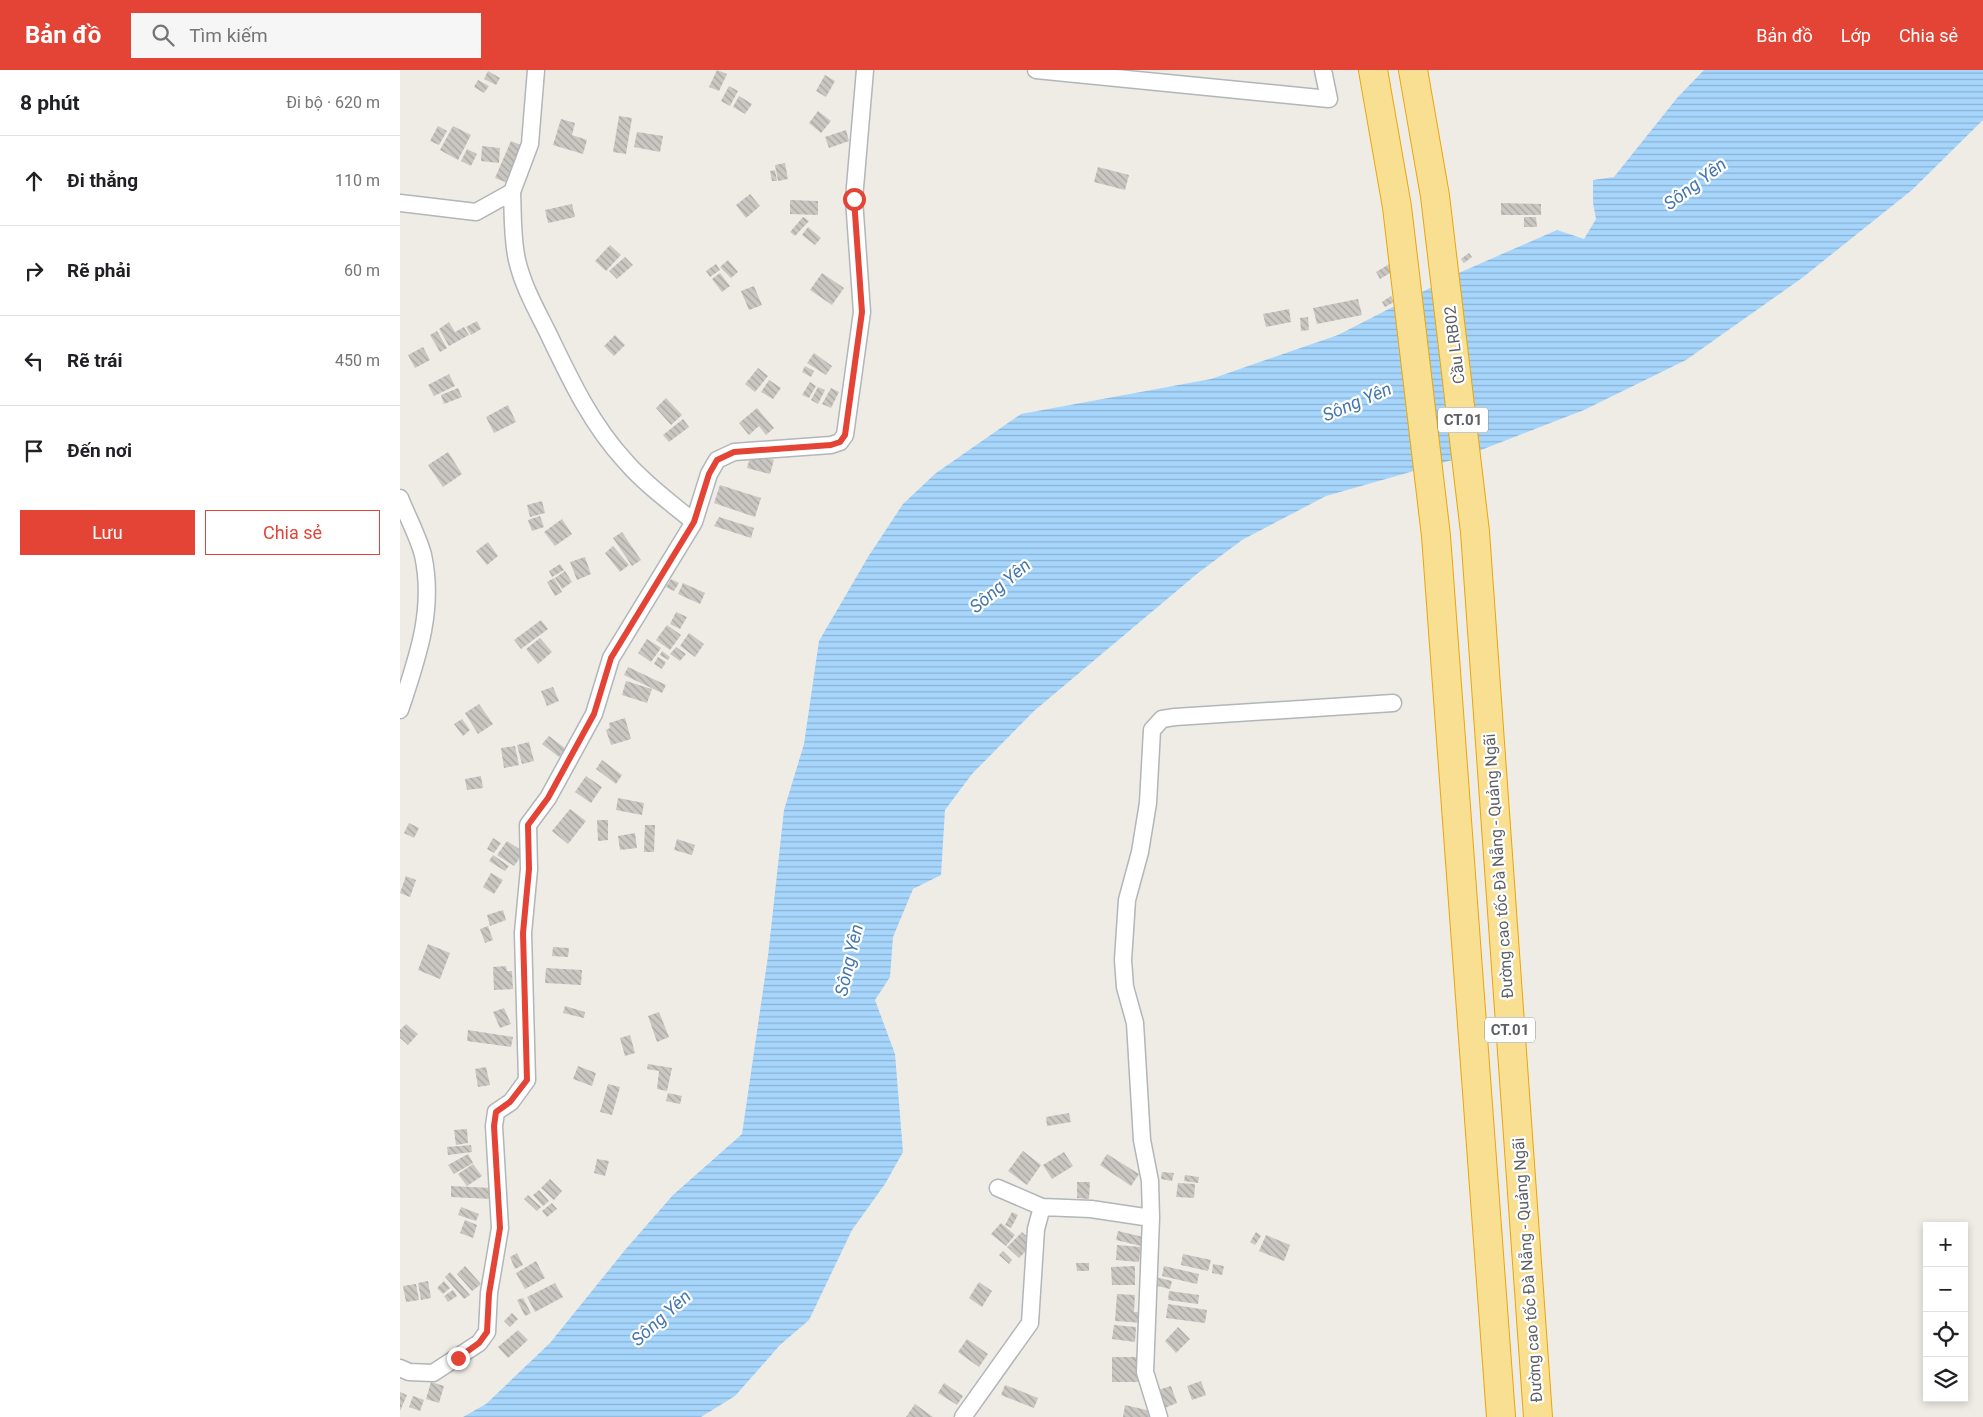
<!DOCTYPE html>
<html lang="vi">
<head>
<meta charset="utf-8">
<style>
  body { margin:0; font-family:Roboto,sans-serif; background:#f6f6f6; color:#202124 }
  .controls { position:absolute; right:15px; bottom:15px; display:grid; overflow:hidden; border-radius:0px; box-shadow:0 2px 8px #0003 }
  .controls button { width:45px; height:45px; display:grid; place-items:center; padding:0; border:0; border-bottom:1px solid #e0e0e0; background:#fff; color:#202124; font:25px sans-serif }
  .stop { position:absolute; width:15px; height:15px; margin:-11px; border:4px solid #e34436; border-radius:50%; background:#fff }
  .stop.end { background:#e34436; border-color:#fff; box-shadow:0 1px 5px #0008 }
  .list { margin:0; padding:0; list-style:none }
  h2 { display:flex; justify-content:space-between; align-items:center; height:65px; margin:0; padding:0 20px; font-size:21px }
  h2 small { font-size:16px; font-weight:400; color:#757577 }
  .list li { display:grid; grid-template-columns:32px 1fr auto; gap:15px; align-items:center; box-sizing:border-box; height:90px; padding:0 20px; border-top:1px solid #e0e0e0 }
  .list b { display:block; font-size:19px; white-space:nowrap }
  .list em { font-size:16px; font-style:normal; color:#757577 }
  .actions { display:flex; gap:10px; padding:15px 20px }
  .actions a { flex:1; padding:11px 0; border:1px solid #e34436; border-radius:0px; text-align:center; font-size:18px; color:#e34436 }
  .actions .main { background:#e34436; color:#fff }
  .icon { flex:none; width:28px; height:28px; fill:none; stroke:currentColor; stroke-width:2; stroke-linecap:round; stroke-linejoin:round }
  .map { position:relative; flex:none; width:1583px; height:1347px; overflow:hidden }
  header { display:flex; align-items:center; gap:30px; box-sizing:border-box; height:70px; padding:0 25px; background:#e34436; color:#fff }
  header strong { font-size:24px }
  nav { display:flex; gap:28px; margin-inline-start:auto; font-size:18px }
  .search { width:350px; height:45px; background:#f6f6f6; display:flex; align-items:center; gap:12px; box-sizing:border-box; padding:0 18px; border-radius:0px; color:#757577; font-size:19px }
  main { display:flex }
  aside { flex:1; background:#fff }
  .map>svg:first-child { display:block }
  .water { fill:url(#water-rules) }
  .building { fill:url(#building-back-hatch) }
  .lines { fill:none; stroke-linecap:round; stroke-linejoin:round }
  .street-casing { stroke:#b2b5b9; stroke-width:19 }
  .highway-casing { stroke:#eba508; stroke-width:30 }
  .street { stroke:#fff; stroke-width:16 }
  .highway { stroke:#f9df91; stroke-width:28 }
  .route { stroke:#e34436; stroke-width:6 }
  .labels { text-anchor:middle; stroke-width:4.5; stroke-linejoin:round; paint-order:stroke }
  .shield { fill:#fff; stroke:#8d9092; stroke-width:1 }
  .shield-label { font-size:15px; font-weight:bold; fill:#5c6064 }
  .street-label { font-size:16px; fill:#5c6064; stroke:#fff }
  .water-label { font-size:18px; font-style:italic; fill:#4477ae; stroke:#fff }
</style>
</head>
<body>
<header>
<strong>Bản đồ</strong>
<div class="search"><svg class="icon" aria-label="search" viewBox="0 0 24 24"><circle cx="10" cy="10" r="6"/><path d="M15 15l6 6"/></svg>Tìm kiếm</div>
<nav><a>Bản đồ</a><a>Lớp</a><a>Chia sẻ</a></nav>
</header>
<main>
<aside>
<h2>8 phút<small>Đi bộ · 620 m</small></h2>
<ul class="list">
<li><svg class="icon" aria-label="ahead" viewBox="0 0 24 24"><path d="M12 20V5M6 11l6-6 6 6"/></svg><div><b>Đi thẳng</b></div><em>110 m</em></li>
<li><svg class="icon" aria-label="right" viewBox="0 0 24 24"><path d="M7 20v-9h11M14 6l5 5-5 5"/></svg><div><b>Rẽ phải</b></div><em>60 m</em></li>
<li><svg class="icon" aria-label="left" viewBox="0 0 24 24"><path d="M17 20v-9H6M10 6l-5 5 5 5"/></svg><div><b>Rẽ trái</b></div><em>450 m</em></li>
<li><svg class="icon" aria-label="arrive" viewBox="0 0 24 24"><path d="M6 21V4h12l-3 4 3 4H6"/></svg><div><b>Đến nơi</b></div></li>
</ul>
<div class="actions"><a class="main">Lưu</a><a>Chia sẻ</a></div>
</aside>
<div class="map">
<svg width="1583" height="1347" viewBox="0 0 1583 1347">
  <defs>
    <pattern id="water-rules" width="6" height="5" patternUnits="userSpaceOnUse" patternTransform="scale(1.25)"><rect width="6" height="5" fill="#a7d6fc"/><path d="M0 2.5h6" fill="none" stroke="#8bb1d0"/></pattern>
    <pattern id="building-back-hatch" width="6" height="6" patternUnits="userSpaceOnUse" patternTransform="scale(1.25)"><rect width="6" height="6" fill="#cac7c2"/><path d="M-1 5l2 2M0 0l6 6M5-1l2 2" fill="none" stroke="#a7a5a1"/></pattern>
  </defs>
  <rect width="100%" height="100%" fill="#eeece5"/>
  <path class="water" d="M1304,0H1583V50L1512,120L1402,208L1286,290L1184,340L1063,387L926,426L842,470L798,503L634,641L572,704L545,740L541,805L513,819L493,867L490,907L475,930L495,984L503,1082L485,1114L452,1160L409,1250L380,1275L335,1326L301,1347H63L86,1334L150,1273L225,1180L273,1125L342,1064L368,886L384,740L404,674L419,571L468,487L503,434L536,403L621,344L811,309L938,265L1061,202L1157,160L1184,169L1196,149L1193,133V110L1214,107L1277,28Z"/>
  <path class="building" d="M317,0L327,4L319,21L309,17Z
    M88,1L100,8L96,15L84,9Z
    M425,5L435,11L426,27L416,21Z
    M78,10L89,16L84,23L74,17Z
    M329,16L338,21L330,36L321,31Z
    M339,26L352,34L345,44L333,37Z
    M418,41L431,51L421,63L409,53Z
    M219,46L232,48L226,84L213,82Z
    M161,49L175,53L172,65L187,70L183,84L153,75Z
    M38,56L47,61L39,75L30,71Z
    M53,56L71,65L58,90L40,80Z
    M446,60L449,71L429,78L425,67Z
    M237,62L263,66L260,82L234,77Z
    M111,71L123,76L108,113L95,108Z
    M82,76L100,78L99,93L81,91Z
    M67,79L77,84L71,96L61,91Z
    M385,93L388,109L378,111L375,95Z
    M698,97L729,105L725,120L694,112Z
    M375,100L377,111H372L370,101Z
    M350,124L360,136L346,148L336,135Z
    M390,130L418,131V145L390,144Z
    M1101,133L1141,134V145H1101Z
    M172,134L175,147L148,153L145,140Z
    M403,147L409,151L395,166L390,162Z
    M1124,147H1136L1137,157H1124Z
    M408,157L421,168L415,175L402,165Z
    M210,175L221,185L206,201L195,191Z
    M1069,183L1072,187L1064,193L1061,189Z
    M225,187L233,195L217,209L209,201Z
    M328,190L338,202L331,208L320,197Z
    M991,193L995,200L980,209L976,202Z
    M316,194L320,200L310,207L306,201Z
    M320,203L330,216L322,222L312,209Z
    M422,203L444,218L432,235L410,220Z
    M354,216L362,235L349,240L341,221Z
    M991,226L994,232L985,237L982,232Z
    M958,229L962,245L917,254L913,238Z
    M889,239L891,252L866,257L863,244Z
    M908,247L909,260L901,261L900,248Z
    M77,251L81,259L71,265L66,257Z
    M49,252L55,262L64,257L69,265L49,276L39,259Z
    M37,261L47,278L40,282L30,265Z
    M215,265L225,275L214,286L204,276Z
    M23,277L30,290L15,298L8,285Z
    M414,283L432,296L426,305L407,293Z
    M405,296L414,301L411,307L402,302Z
    M358,298L368,306L355,322L345,314Z
    M49,304L55,316L34,326L28,315Z
    M369,310L381,318L373,329L361,322Z
    M410,312L416,316L409,328L402,325Z
    M418,317L425,320L418,334L411,330Z
    M58,318L62,327L44,334L41,325Z
    M431,318L439,322L431,338L422,334Z
    M266,328L282,345L271,355L256,338Z
    M108,335L116,352L94,363L86,347Z
    M357,338L374,358L366,365L359,356L349,365L339,353Z
    M283,349L289,357L269,372L263,365Z
    M48,382L62,404L43,417L28,395Z
    M351,384L374,390L370,404L347,398Z
    M320,415L361,428L355,447L314,433Z
    M142,431L145,443L130,447L127,435Z
    M140,446L144,457L132,461L128,450Z
    M319,447L354,458L351,468L314,456Z
    M162,449L172,464L155,476L144,462Z
    M222,462L241,490L232,496L213,468Z
    M88,472L98,486L87,495L76,481Z
    M213,476L229,495L220,502L205,483Z
    M185,487L191,504L177,510L170,492Z
    M160,494L164,500L152,507L149,501Z
    M165,501L172,512L162,519L155,508Z
    M154,508L162,522L155,526L147,512Z
    M271,509L279,513L274,521L266,517Z
    M283,513L305,523L300,534L278,524Z
    M276,542L287,547L280,559L270,554Z
    M141,550L148,559L121,579L114,570Z
    M267,555L281,565L270,580L256,570Z
    M289,563L304,574L295,587L280,576Z
    M140,568L152,582L138,594L126,579Z
    M247,569L261,578L251,592L238,583Z
    M276,577L286,584L280,591L270,584Z
    M262,581L270,587L268,590L260,585Z
    M258,587L266,592L262,599L254,594Z
    M228,597L266,615L262,623L224,605Z
    M226,611L252,619L247,633L222,625Z
    M153,617L159,631L147,636L141,621Z
    M79,634L93,654L78,664L65,643Z
    M225,648L231,669L211,675L206,660L210,658L209,653Z
    M62,649L70,660L63,666L54,654Z
    M149,666L166,679L159,687L142,674Z
    M129,672L134,691L122,694L117,675Z
    M115,676L119,695L104,698L101,678Z
    M202,690L222,705L216,714L196,699Z
    M81,706L83,718L67,720L65,709Z
    M186,706L202,717L191,733L175,722Z
    M218,728L244,733L242,745L216,740Z
    M170,739L186,751L168,774L152,761Z
    M197,750H208V770L198,771Z
    M9,753L19,758L14,768L4,763Z
    M245,755H255L254,782H244Z
    M235,763L237,778L220,780L218,766Z
    M93,768L101,773L94,783L87,779Z
    M277,769L295,775L292,785L274,780Z
    M107,771L124,782L114,796L97,785Z
    M93,785L109,796L105,801L89,791Z
    M91,803L103,810L94,824L83,817Z
    M6,806L16,810L10,827L0,823Z
    M103,840L106,850L90,856L87,845Z
    M88,856L93,870L85,873L80,859Z
    M28,874L50,883L40,909L18,900Z
    M153,877L169,878L168,887L152,886Z
    M106,896L107,901H112L113,919L94,920L93,897Z
    M146,898L182,900L181,915L145,913Z
    M165,936L185,942L184,948L163,943Z
    M104,938L111,954L100,958L93,942Z
    M259,942L269,967L257,972L248,946Z
    M6,954L18,964L8,975L0,968V960Z
    M68,960L113,967L111,977L67,971Z
    M230,965L235,983L225,986L220,968Z
    M248,994L272,998L267,1021L257,1019L259,1001L247,999Z
    M178,996L196,1003L192,1016L173,1009Z
    M86,997L90,1015L78,1017L75,999Z
    M208,1014L220,1017L212,1045L200,1042Z
    M268,1023L282,1026L280,1034L266,1031Z
    M669,1043L671,1052L647,1056L646,1047Z
    M67,1059L68,1073L56,1075L54,1060Z
    M71,1075L72,1082L48,1085L47,1077Z
    M623,1081L641,1095L627,1115L608,1101Z
    M664,1082L673,1096L652,1109L643,1095Z
    M68,1084L73,1093L54,1104L48,1095Z
    M707,1084L739,1104L731,1116L700,1095Z
    M197,1089L209,1091L205,1106L194,1103Z
    M73,1094L82,1106L67,1116L58,1104Z
    M762,1102L774,1103L772,1111L761,1109Z
    M785,1105L799,1107L798,1113L784,1111Z
    M150,1109L162,1121L154,1130L141,1118Z
    M677,1112H690L689,1129L677,1128Z
    M778,1113L795,1114L794,1128L776,1127Z
    M51,1116L92,1118V1129L51,1127Z
    M139,1120L149,1131L143,1136L133,1125Z
    M128,1125L141,1137L137,1141L124,1129Z
    M152,1133L157,1139L147,1147L142,1141Z
    M61,1137L79,1144L76,1151L58,1145Z
    M612,1142L618,1145L611,1158L605,1155Z
    M65,1150L77,1155L73,1168L60,1163Z
    M601,1153L615,1165L606,1176L591,1164Z
    M718,1161L743,1167L741,1176L716,1170Z
    M622,1162L634,1173L619,1188L607,1177Z
    M856,1162L861,1166L855,1175L850,1172Z
    M866,1165L890,1175L884,1191L859,1181Z
    M717,1175L741,1177L739,1192L716,1190Z
    M603,1181L612,1190L609,1194L599,1185Z
    M117,1183L123,1195L115,1199L110,1187Z
    M783,1184L811,1190L808,1201L781,1195Z
    M136,1191L145,1208L125,1219L116,1203Z
    M676,1193H689V1201H677Z
    M813,1194L824,1196L822,1205L812,1203Z
    M65,1196L81,1214L72,1221L57,1204Z
    M735,1196V1215H712L711,1197Z
    M764,1196L799,1204L797,1214L762,1206Z
    M50,1202L70,1225L64,1229L45,1207Z
    M755,1207L772,1211L770,1219L753,1215Z
    M28,1211L31,1228L21,1230L18,1213Z
    M44,1211L50,1218L43,1224L37,1218Z
    M579,1212L592,1221L582,1237L569,1228Z
    M155,1213L163,1227L135,1242L127,1227Z
    M16,1214L19,1230L6,1232L3,1216Z
    M53,1220L57,1226L48,1232L44,1226Z
    M769,1221L799,1225L798,1234L768,1230Z
    M717,1224L735,1225L734,1242H743V1253L715,1251Z
    M123,1228L131,1243L125,1246L117,1230Z
    M768,1234L807,1240L805,1253L766,1248Z
    M112,1243L118,1249L110,1257L104,1251Z
    M714,1255L736,1257L735,1272L712,1269Z
    M778,1257L790,1269L776,1283L765,1271Z
    M118,1260L128,1270L108,1288L98,1277Z
    M567,1269L588,1284L579,1297L558,1282Z
    M712,1287H738V1312H712Z
    M801,1311L806,1325L792,1330L787,1316Z
    M31,1312L44,1316L39,1333L26,1329Z
    M544,1313L563,1326L557,1335L538,1323Z
    M605,1315L638,1328L634,1338L601,1325Z
    M771,1316L777,1333L762,1339L755,1321Z
    M0,1322L7,1325L0,1341Z
    M13,1326L24,1330L20,1341L9,1337Z
    M515,1334L533,1347H506Z
    M725,1335L755,1342L753,1347H723Z"/>
  <g class="lines">
    <defs>
      <path id="street" d="M636,0L929,29L923,0
        M112,122C113,144 112,168 117,190C123,216 136,239 148,263C170,309 191,354 226,392C246,415 271,433 294,452
        M0,133L76,142L112,122L130,74L136,0
        M0,428C7,446 18,466 23,485C35,540 17,589 0,640
        M598,1118L642,1137L691,1139L751,1148
        M0,1298L9,1302L33,1303L79,1273L87,1262L89,1223L100,1158L94,1056L96,1042L111,1032L127,1010L123,863L129,799L128,755L148,728L194,644L211,588L294,452L309,404L317,390L334,382L431,375L440,372L445,365L462,242L454,129L465,0
        M563,1347L630,1253L636,1159L642,1137
        M759,1347L745,1302L751,1148L750,1111L742,1070L735,953L725,917L723,890L727,830L740,782L748,733L752,660L762,649L775,647L993,633"/>
      <path id="highway" d="M973,0L997,137L1036,466L1101,1347
        M1013,0L1035,126L1075,462L1138,1347"/>
    </defs>
    <use href="#street" class="street-casing"/>
    <use href="#highway" class="highway-casing"/>
    <use href="#street" class="street"/>
    <use href="#highway" class="highway"/>
  </g>
  <g class="lines">
    <path class="route" d="M58,1288L79,1273L87,1262L89,1224L100,1158L94,1056L96,1042L110,1032L127,1010L123,863L129,799L128,755L148,728L194,644L211,588L294,452L309,404L317,390L334,382L431,375L440,372L445,365L462,242L454,129"/>
  </g>
  <g class="labels">
    <g class="shield">
      <rect x="1038" y="337.5" width="50" height="25" rx="4"/>
      <rect x="1085" y="947.5" width="50" height="25" rx="4"/>
    </g>
    <g class="shield-label">
      <text x="1063" y="355">CT.01</text>
      <text x="1110" y="965">CT.01</text>
    </g>
    <g class="street-label">
      <text transform="translate(1054 275) rotate(-97)" y="6">Cầu LRB02</text>
      <text transform="translate(1098 796) rotate(-94)" y="6">Đường cao tốc Đà Nẵng - Quảng Ngãi</text>
      <text transform="translate(1127 1200) rotate(-94)" y="6">Đường cao tốc Đà Nẵng - Quảng Ngãi</text>
    </g>
    <g class="water-label">
      <text transform="translate(1295 114) rotate(-37)" y="6">Sông Yên</text>
      <text transform="translate(957 332) rotate(-23)" y="6">Sông Yên</text>
      <text transform="translate(600 516) rotate(-40)" y="6">Sông Yên</text>
      <text transform="translate(449 890) rotate(-77)" y="6">Sông Yên</text>
      <text transform="translate(261 1248) rotate(-42)" y="6">Sông Yên</text>
    </g>
  </g>
</svg>
<div class="controls">
<button>+</button>
<button>−</button>
<button><svg class="icon" aria-label="locate" viewBox="0 0 24 24"><circle cx="12" cy="12" r="6"/><path d="M12 2v4M12 18v4M2 12h4M18 12h4"/></svg></button>
<button><svg class="icon" aria-label="layers" viewBox="0 0 24 24"><path d="M12 4l9 5-9 5-9-5zM3 14l9 5 9-5"/></svg></button>
</div>
<div class="stop" style="left:454px;top:129px"></div>
<div class="stop end" style="left:58px;top:1288px"></div>
</div>
</main>
</body>
</html>
